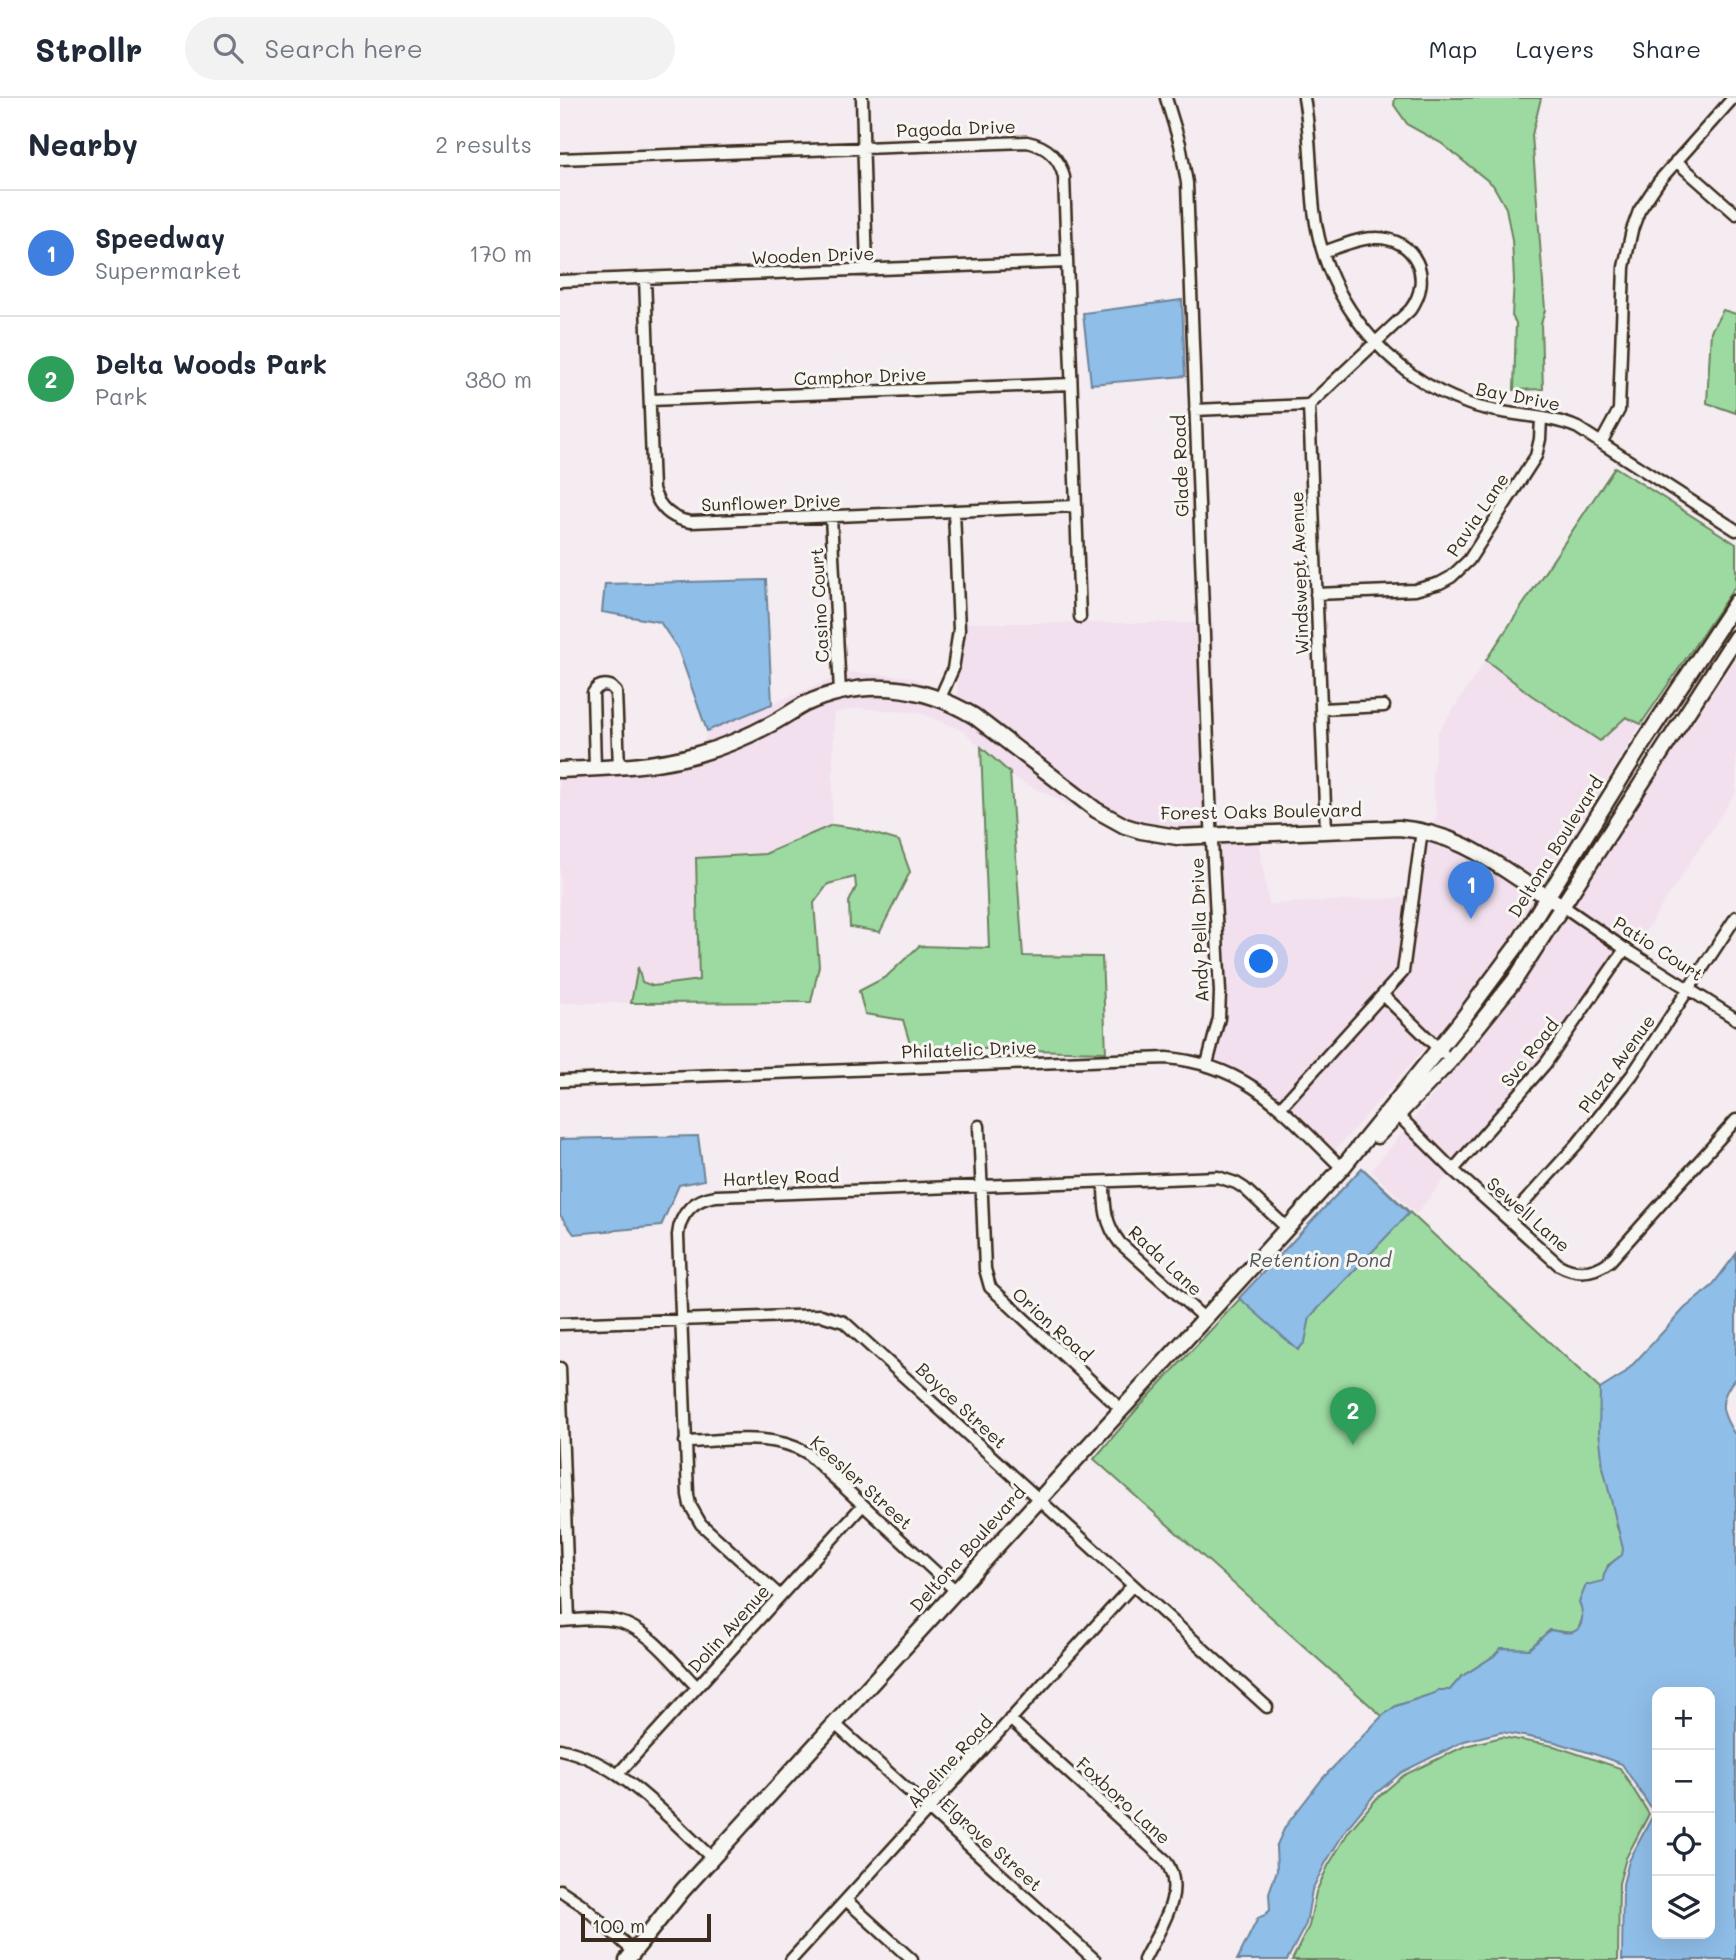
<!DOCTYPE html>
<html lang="en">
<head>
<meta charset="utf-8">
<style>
  body { margin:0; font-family:Mali,sans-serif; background:#f2f2f3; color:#1f2937 }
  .controls { position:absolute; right:21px; bottom:21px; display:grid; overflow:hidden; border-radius:14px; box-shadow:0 7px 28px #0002 }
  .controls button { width:63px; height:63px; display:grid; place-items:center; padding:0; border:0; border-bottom:2px solid #e0e1e3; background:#fff; color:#1f2937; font:35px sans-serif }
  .scale { position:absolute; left:21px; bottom:18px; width:130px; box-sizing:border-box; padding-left:7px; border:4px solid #3b2a1e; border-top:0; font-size:19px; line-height:24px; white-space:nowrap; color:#3b2a1e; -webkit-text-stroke:5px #f6f6f2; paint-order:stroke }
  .you { position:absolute; left:702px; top:864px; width:24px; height:24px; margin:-18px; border:5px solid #fff; border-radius:50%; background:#1a73e8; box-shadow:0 0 0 10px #1a73e833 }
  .badge { display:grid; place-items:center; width:46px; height:46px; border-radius:50%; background:#1f6fb2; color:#fff; font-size:23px; font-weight:700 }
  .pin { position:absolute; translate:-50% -58px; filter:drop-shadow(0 2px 4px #0008) }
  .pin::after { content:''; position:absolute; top:37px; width:24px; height:21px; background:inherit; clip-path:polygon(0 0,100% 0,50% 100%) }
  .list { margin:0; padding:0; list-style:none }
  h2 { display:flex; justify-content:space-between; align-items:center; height:91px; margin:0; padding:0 28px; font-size:30px }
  h2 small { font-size:23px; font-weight:400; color:#747a83 }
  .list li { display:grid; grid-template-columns:46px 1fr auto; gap:21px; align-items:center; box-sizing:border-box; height:126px; padding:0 28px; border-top:2px solid #e0e1e3 }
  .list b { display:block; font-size:26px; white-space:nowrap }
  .list p { margin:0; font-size:23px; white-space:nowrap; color:#747a83 }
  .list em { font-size:23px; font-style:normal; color:#747a83 }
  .icon { flex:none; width:38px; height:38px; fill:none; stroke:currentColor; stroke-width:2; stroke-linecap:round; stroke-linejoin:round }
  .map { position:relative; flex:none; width:1176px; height:1862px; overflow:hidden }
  header { display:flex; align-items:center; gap:42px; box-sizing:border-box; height:98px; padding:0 35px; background:#fff; border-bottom:2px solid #e0e1e3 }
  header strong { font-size:33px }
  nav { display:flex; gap:38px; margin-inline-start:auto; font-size:24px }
  .search { width:490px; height:63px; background:#f2f2f3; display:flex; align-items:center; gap:18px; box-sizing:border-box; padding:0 24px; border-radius:38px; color:#747a83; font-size:26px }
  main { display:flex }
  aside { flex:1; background:#fff }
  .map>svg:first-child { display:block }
  .built { fill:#f2e0ee }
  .green { fill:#9ddaa1; stroke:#6c8260; stroke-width:2 }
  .water { fill:#8fbee9; stroke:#6d8398; stroke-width:2; fill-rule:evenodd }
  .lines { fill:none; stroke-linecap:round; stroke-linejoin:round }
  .minor-casing { stroke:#3b2a1e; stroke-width:15 }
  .secondary-casing { stroke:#3b2a1e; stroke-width:19 }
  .minor { stroke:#f6f6f2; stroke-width:10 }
  .secondary { stroke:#f6f6f2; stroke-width:14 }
  .labels { text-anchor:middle; stroke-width:6; stroke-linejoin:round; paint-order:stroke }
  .street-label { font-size:18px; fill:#3b2a1e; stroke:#f6f6f2 }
  .water-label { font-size:19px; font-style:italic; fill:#54565b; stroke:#f6f6f2 }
</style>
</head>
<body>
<header>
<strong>Strollr</strong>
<div class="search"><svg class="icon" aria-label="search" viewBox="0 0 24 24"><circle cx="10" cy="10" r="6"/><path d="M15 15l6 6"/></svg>Search here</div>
<nav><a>Map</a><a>Layers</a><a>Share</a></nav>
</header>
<main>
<aside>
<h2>Nearby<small>2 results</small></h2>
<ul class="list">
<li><span class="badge" style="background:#3f7fe0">1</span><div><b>Speedway</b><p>Supermarket</p></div><em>170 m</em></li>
<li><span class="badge" style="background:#2e9e5b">2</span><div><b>Delta Woods Park</b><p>Park</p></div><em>380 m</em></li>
</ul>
</aside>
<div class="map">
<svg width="1176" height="1862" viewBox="0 0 1176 1862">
  <rect width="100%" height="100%" fill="#f4ecf0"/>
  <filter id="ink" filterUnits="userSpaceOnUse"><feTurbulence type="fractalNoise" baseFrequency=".0143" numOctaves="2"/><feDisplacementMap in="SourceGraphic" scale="14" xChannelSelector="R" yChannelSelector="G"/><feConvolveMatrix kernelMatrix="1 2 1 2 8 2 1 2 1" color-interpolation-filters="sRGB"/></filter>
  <g filter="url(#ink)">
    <path class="built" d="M402,525H654L655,733L617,734L582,728L551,716L438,631L336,585L210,621L143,650L147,633L288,574L351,579L397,601Z
      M1176,560V694L1081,840L856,1116L811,1073L920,940Z
      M926,562L971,597L1040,643L1066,619L1081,626L982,790L871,730L877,718L872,682L878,634Z
      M335,595L396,613L534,717L524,714L450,678V675L403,633L361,615L299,610L274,615L272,727L205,756L136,760L139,883L93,888L82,884L78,871L71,905H0V677H62L89,672L281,599Z
      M866,739L894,747L977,799L935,870L773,1055L696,995L641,957L656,935L653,746L641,743L698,741L709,806L860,799Z"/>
    <path class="green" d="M835,0H981L972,37L985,212L981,226L983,291L954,292L956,225L952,218L954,182L952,142L946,110L933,87L881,45L848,27L834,7Z
      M1163,212L1176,216V315L1147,305L1151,233Z
      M1055,369L1176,446V487L1081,626L1066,619L1040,643L971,597L926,562Z
      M421,649L450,675L463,858L542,859L546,954L351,949L343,922L305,916L299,893L326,879L359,848L429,850Z
      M272,727L295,730L339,743L350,774L320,834L290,829L289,804L296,789L295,779L268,786L254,805L259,868L251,904L71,905L78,869L82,884L93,888L139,882L136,760L205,756Z
      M802,1070L1040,1291L1043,1369L1052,1398L1057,1429L1064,1446L1063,1457L1048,1467L1044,1483L1023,1511L1022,1521L1018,1532L1012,1535L990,1532L969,1551L941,1550L934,1558L901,1579L890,1592H878L875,1595L836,1608L822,1618L534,1361L577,1311Z
      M942,1639L994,1648L1060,1670L1089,1716L1066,1760L1059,1785L1058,1862H732L749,1828L756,1794L768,1768L789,1733L817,1700L844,1677L905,1648Z"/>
    <path class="water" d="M622,202L625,278L531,286L523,215Z
      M206,482L212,606L147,633L118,551L100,524L42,514L45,486Z
      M138,1038L144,1082L119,1087L101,1128L14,1136L0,1117V1041Z
      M802,1070L849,1115L750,1219L745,1244L738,1252L679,1200Z
      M1176,1156V1279C1158,1302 1159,1313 1176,1338V1862H1062L1063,1786L1069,1763L1094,1715L1062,1666L1037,1657L995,1644L942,1634L904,1643L842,1674L814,1697L787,1730L765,1766L752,1792L746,1826L727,1862H677L698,1820L705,1817L710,1812L709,1795L717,1772L716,1749L725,1729L763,1680L822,1618L836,1608L875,1595L878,1592H890L901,1579L934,1558L941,1550L969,1551L990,1532C997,1533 1007,1536 1013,1534C1025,1530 1023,1512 1019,1504L1026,1487L1043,1483C1044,1469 1051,1465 1062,1457L1063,1451L1043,1369L1039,1333L1040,1291L1064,1276L1125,1210L1151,1189ZM1097,1594H1150V1836H1097Z"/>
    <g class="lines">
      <defs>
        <path id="minor" d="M302,0L307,172
          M606,0L620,46L627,85L651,725L660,894L659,920L647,966
          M744,0C751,37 750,75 754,112C764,200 826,277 909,306C945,319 984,315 1018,330L1176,432
          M0,61L467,44C487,48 499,59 504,79L520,519
          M1116,63L1176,116
          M763,154C779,149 798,140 815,140C856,139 874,181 850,212L749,307L766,733
          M85,180L93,391C99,410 111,421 131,424L516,408
          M0,183L507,164
          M90,302L511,286
          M635,312L749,307
          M1041,345L1059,312L1064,169L1072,132L1079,113L1099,83L1173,0
          M271,418L280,594
          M756,496L855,492L880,485L891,479L909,462L976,358L980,341L981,320
          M380,600L393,571L399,532L394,413
          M761,611L824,608
          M35,670L33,595C37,588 42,586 50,588L56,594L59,669
          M1003,808L1065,851L1176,921
          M823,897L883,955
          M0,983L607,960C690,967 726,1016 782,1070
          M720,1010L843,874L862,732
          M835,1014L893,1072L999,1167C1017,1177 1034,1175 1050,1163L1176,1022
          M419,1028L425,1171L430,1189L562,1312
          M893,1072L986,965L1065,851
          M544,1084C544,1108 545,1126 560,1145L645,1221
          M949,1121L1018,1045L1072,977L1176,819
          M0,1226L261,1217L284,1224L707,1609
          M0,1270L9,1522
          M125,1344C165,1343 212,1334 247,1355L396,1493
          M220,1498L141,1426L130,1407L128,1397L118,1137C120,1115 134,1101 156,1098L658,1079L676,1085L684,1090L727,1130
          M0,1523C18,1522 38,1519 56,1523C89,1530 114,1566 137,1589
          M450,1621L605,1762C628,1794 599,1831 584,1862
          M275,1626L535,1862
          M0,1651C61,1664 108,1720 152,1760
          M58,1676L303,1407
          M0,1792L21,1806L73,1853
          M286,1802L352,1862
          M231,1862L573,1487"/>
        <path id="secondary" d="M0,672C47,670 93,669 138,656C164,649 189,638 213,625C224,619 234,612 245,606C302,580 361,586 414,618L536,712L565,728L581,733L617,739L839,730C910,736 944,776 1003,808
          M817,1038L889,964L954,883L1176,539
          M67,1862L123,1792L782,1070L901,923L956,849L1083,645L1176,504"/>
      </defs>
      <use href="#minor" class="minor-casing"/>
      <use href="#secondary" class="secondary-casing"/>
      <use href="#minor" class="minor"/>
      <use href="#secondary" class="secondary"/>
    </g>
  </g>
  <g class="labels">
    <g class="street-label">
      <text transform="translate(396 31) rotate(-2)" y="6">Pagoda Drive</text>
      <text transform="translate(253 158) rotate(-2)" y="6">Wooden Drive</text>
      <text transform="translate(300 279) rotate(-2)" y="6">Camphor Drive</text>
      <text transform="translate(958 299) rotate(11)" y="6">Bay Drive</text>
      <text transform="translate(621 368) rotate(-92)" y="6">Glade Road</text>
      <text transform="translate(211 405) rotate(-2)" y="6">Sunflower Drive</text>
      <text transform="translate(918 417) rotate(-56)" y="6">Pavia Lane</text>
      <text transform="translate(740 475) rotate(-92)" y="6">Windswept Avenue</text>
      <text transform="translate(260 507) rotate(-93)" y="6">Casino Court</text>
      <text transform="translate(701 714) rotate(-1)" y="6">Forest Oaks Boulevard</text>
      <text transform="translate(996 749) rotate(-58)" y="6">Deltona Boulevard</text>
      <text transform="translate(640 832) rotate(-92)" y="6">Andy Pella Drive</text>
      <text transform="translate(1098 851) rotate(33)" y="6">Patio Court</text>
      <text transform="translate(409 952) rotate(-2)" y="6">Philatelic Drive</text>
      <text transform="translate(970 955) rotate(-52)" y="6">Svc Road</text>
      <text transform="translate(1057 966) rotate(-54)" y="6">Plaza Avenue</text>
      <text transform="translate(221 1080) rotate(-2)" y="6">Hartley Road</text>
      <text transform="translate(968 1117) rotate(41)" y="6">Sewell Lane</text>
      <text transform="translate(605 1163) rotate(43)" y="6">Rada Lane</text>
      <text transform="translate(492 1227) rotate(42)" y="6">Orion Road</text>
      <text transform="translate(401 1308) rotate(43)" y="6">Boyce Street</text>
      <text transform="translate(301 1385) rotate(42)" y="6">Keesler Street</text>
      <text transform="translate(408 1451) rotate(-48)" y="6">Deltona Boulevard</text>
      <text transform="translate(169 1531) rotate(-48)" y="6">Dolin Avenue</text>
      <text transform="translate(390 1664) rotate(-48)" y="6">Abeline Road</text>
      <text transform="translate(563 1703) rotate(42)" y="6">Foxboro Lane</text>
      <text transform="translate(431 1747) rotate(42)" y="6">Elgrove Street</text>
    </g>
    <g class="water-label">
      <text x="760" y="1169">Retention Pond</text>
    </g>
  </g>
</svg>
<div class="controls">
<button>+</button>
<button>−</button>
<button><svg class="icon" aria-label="locate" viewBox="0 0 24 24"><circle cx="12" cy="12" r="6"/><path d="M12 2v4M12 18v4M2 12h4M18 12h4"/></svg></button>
<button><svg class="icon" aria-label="layers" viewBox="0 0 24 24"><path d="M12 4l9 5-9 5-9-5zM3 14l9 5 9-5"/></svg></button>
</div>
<div class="scale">100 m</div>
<div class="you"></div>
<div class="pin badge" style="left:911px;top:821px;background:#3f7fe0">1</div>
<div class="pin badge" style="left:793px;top:1347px;background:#2e9e5b">2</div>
</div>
</main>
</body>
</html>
